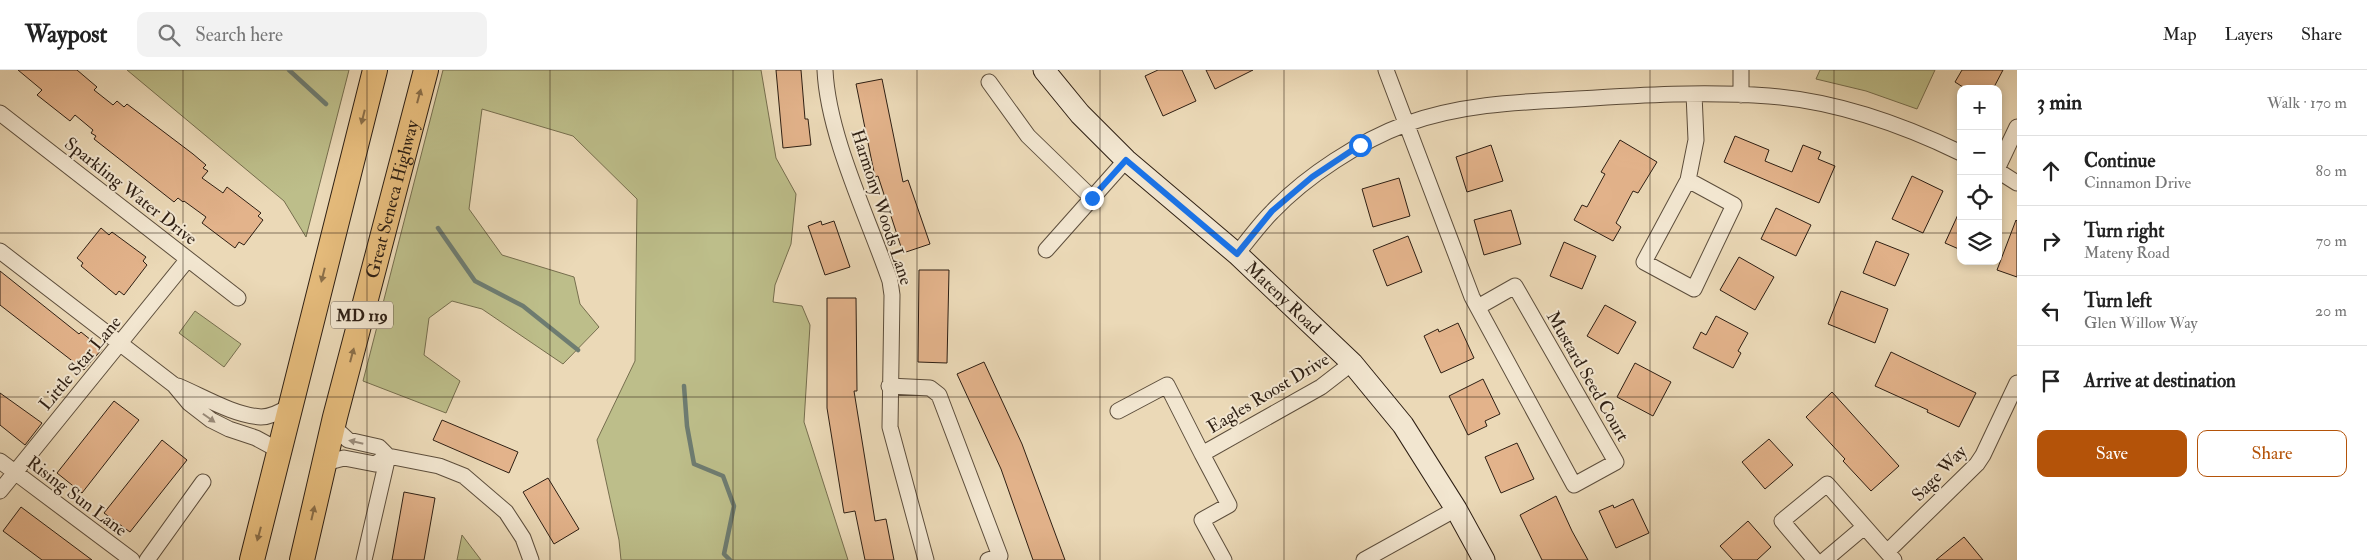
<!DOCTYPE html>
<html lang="en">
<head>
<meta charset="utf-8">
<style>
  body { margin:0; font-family:"IM FELL Double Pica",serif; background:#f2f2f2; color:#222 }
  .controls { position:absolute; right:15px; top:15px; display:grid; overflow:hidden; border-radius:10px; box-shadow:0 2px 8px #0003 }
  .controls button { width:45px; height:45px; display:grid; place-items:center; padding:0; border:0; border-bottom:1px solid #e0e0e0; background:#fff; color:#222; font:25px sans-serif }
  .stop { position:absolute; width:15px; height:15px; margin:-11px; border:4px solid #1a73e8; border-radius:50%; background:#fff }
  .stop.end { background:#1a73e8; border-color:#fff; box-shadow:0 1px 5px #0008 }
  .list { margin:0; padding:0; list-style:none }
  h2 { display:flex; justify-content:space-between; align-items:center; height:65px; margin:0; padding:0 20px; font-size:21px }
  h2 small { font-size:16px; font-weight:400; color:#767676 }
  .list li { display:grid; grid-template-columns:32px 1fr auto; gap:15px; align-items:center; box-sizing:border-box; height:70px; padding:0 20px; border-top:1px solid #e0e0e0 }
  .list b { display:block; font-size:19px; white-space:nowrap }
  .list p { margin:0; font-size:16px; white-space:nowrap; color:#767676 }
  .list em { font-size:16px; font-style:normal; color:#767676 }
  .actions { display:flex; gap:10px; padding:15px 20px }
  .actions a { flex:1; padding:11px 0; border:1px solid #b45309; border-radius:10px; text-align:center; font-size:18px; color:#b45309 }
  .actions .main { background:#b45309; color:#fff }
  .icon { flex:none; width:28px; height:28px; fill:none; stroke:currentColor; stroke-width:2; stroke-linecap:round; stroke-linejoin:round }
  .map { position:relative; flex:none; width:2017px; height:490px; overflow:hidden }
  header { display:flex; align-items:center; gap:30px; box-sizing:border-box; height:70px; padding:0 25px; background:#fff; border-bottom:1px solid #e0e0e0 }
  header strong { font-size:24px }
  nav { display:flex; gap:28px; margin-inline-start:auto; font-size:18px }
  .search { width:350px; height:45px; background:#f2f2f2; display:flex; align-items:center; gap:12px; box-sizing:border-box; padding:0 18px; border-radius:10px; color:#767676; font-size:19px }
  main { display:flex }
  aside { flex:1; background:#fff }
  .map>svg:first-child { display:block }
  .green { fill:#bdbe8a; stroke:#766e4e }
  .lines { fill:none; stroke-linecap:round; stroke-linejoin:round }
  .stream { stroke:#6e7c71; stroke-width:4.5 }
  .building { fill:#e3b38b; stroke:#2e1f13 }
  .street-casing { stroke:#5d4e3c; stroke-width:17 }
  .secondary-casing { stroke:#2e1f13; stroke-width:23 }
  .primary-casing { stroke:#2e1f13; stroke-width:26 }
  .street { stroke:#f2e6d0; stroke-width:15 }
  .secondary { stroke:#f2e6d0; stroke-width:21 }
  .primary { stroke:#e6bc7c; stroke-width:24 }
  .oneway { fill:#8a6e48 }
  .oneway2 { fill:#9a8c7b }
  .route { stroke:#1a73e8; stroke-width:6 }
  .grid { fill:none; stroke:#2e1f13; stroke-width:1; stroke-opacity:0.55 }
  .labels { text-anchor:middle; stroke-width:4; stroke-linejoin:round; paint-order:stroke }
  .shield { fill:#f2e6d0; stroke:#695b4c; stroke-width:1 }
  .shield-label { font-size:16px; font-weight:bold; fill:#2e1f13 }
  .street-label { font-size:18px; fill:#2e1f13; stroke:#f2e6d0 }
</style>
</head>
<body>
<header>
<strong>Waypost</strong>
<div class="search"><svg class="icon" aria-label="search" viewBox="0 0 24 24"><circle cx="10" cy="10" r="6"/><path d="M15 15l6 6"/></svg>Search here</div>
<nav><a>Map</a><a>Layers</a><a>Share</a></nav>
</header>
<main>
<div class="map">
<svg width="2017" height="490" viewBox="0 0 2017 490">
  <rect width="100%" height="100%" fill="#ebd9b7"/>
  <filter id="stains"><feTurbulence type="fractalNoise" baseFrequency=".004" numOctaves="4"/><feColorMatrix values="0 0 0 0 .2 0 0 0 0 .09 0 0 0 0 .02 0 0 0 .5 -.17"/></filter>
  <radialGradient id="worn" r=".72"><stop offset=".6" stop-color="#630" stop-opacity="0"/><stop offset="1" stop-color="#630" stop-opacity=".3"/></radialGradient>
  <path class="green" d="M127,0H349L306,167L284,131Z
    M443,0H761L776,88L796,124L791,174L775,215L773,232L802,236L810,255L804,352L848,490H621L619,470L597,370L635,291L637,129L573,66L482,39L469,139L502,185L574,207L580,234L599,257L563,294L482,239L452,231L429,248L424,285L460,311L446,343L363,311Z
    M1820,0H1935L1917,39L1866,21L1816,9Z
    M195,241L241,274L224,297L179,263Z
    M462,465L481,490H457Z"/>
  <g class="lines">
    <path class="stream" d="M289,0L326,34
      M438,158L475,211L523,236L578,280
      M684,316L687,356L694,394L723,406L734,436L724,484L730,490"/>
  </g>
  <path class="building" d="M18,0H77L97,17L94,20L113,35L117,31L124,37L127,34L193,84L206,95L203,98L208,101L202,108L223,123L227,117L261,143L258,146L263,150L244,175L239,172L235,178L202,153L206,147L184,131L183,132L178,128L174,132L94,69L96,66L91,63L93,60L75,45L70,51L37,25L42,20Z
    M776,0H801L805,49H808L811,75L783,78Z
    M1158,0H1182L1196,31L1163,46L1145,6Z
    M1206,0H1253L1215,19Z
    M1962,0H2003L1993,19H1966L1955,12Z
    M882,9L903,112L908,110L930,174L903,183L878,106L875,107L856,14Z
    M1735,66L1769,80L1765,91L1792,102L1803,75L1821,82L1818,89L1835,96L1819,133L1724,92Z
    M1620,70L1657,92L1638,123L1633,121L1616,153L1621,157L1613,171L1574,150L1582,135L1587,137L1605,104L1601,102Z
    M1491,75L1503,111L1467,122L1456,87Z
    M1912,106L1943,121L1923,163L1892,149Z
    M1399,108L1410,146L1373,157L1362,119Z
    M1776,138L1811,155L1796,186L1761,169Z
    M1961,138V180L1945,173Z
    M1511,140L1521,174L1484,185L1474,150Z
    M2016,150L2017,151V207L1997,200Z
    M821,151L822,155L834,151L850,197L825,205L808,156Z
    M101,158L109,165L112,162L146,187L143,191L147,195L124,225L119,221L116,225L81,196L83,193L77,188Z
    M1408,166L1422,202L1387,216L1373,180Z
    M1876,171L1909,184L1895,216L1863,203Z
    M1564,172L1596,186L1582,219L1550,206Z
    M1739,187L1774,207L1755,240L1720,220Z
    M919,200H949L947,293L918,292Z
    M0,201L79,264L81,262L102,279L84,300L0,235Z
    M1841,221L1888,239L1875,273L1828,254Z
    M827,228H856L857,321H854L875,451L886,449L894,490H865L855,441L844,443L827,338Z
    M1605,235L1636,252L1618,284L1587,266Z
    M1716,246L1748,263L1738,281L1741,283L1733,298L1693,278L1701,262L1706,265Z
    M1458,253L1474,288L1441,303L1424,266L1438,259L1439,262Z
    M1891,282L1976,323L1959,357L1927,342L1928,340L1875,316Z
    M984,292L1022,374L1065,490H1033L1001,399L957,304Z
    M1635,293L1671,312L1653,346L1617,327Z
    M1483,309L1500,344L1485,351L1487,356L1468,365L1449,326Z
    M1832,322L1899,396L1871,421L1843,391L1845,389L1806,347Z
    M0,323L42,353L25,375L0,355Z
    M114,331L139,350L82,423L57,403Z
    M442,350L518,382L509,403L433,370Z
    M1769,369L1793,395L1765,419L1742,392Z
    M162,370L187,390L130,462L104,443Z
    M1517,373L1534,409L1501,423L1485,387Z
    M548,408L579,459L554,474L523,422Z
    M404,422L435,428L424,490H392Z
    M1556,426L1572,461L1588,490H1542L1520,445Z
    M1633,429L1649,463L1616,478L1599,441L1613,435L1614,438Z
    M21,437L92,490H42L3,461Z
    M1748,451L1771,477L1757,490H1733L1720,476Z
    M1964,467L1983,490H1936Z"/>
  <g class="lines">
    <defs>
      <path id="street" d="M825,0C828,66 868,147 890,211L892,225L890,357L926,490
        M1386,0L1472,227L1574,415L1616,392L1515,216L1478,237
        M989,12L1028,66L1092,128
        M1741,25V0
        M0,43L238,228
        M1998,97L2017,57
        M1998,101L2017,113
        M1688,110L1734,135L1694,219L1644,192L1688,110L1696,70L1694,24
        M1046,180L1126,90
        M0,181L174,315L189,333L211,350L229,359L256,368L280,381
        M1237,184C1248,170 1259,155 1272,142C1306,106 1360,71 1406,54C1461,34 1519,32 1577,29C1641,25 1705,21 1769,26C1836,31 1901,54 1961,83
        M178,316C204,327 233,345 261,347C271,347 282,341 290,336
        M889,316L930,318L939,325L1000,486L988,490
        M1118,341L1167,315L1202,384L1321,317L1352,293
        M335,350L336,359L348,370L379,377L388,386L439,396L464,406L506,442L523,468L531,490
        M1202,384L1229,435L1202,450L1224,490
        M0,391L132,490
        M325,393L344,388L375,394L388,386
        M0,421L188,189
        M1887,482L1977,394L1983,385L2017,313
        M147,490L203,412
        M364,490L388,386
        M1364,490L1456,439
        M1815,490L1782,451L1827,414L1894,490
        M1825,490L1864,457"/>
      <g id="secondary">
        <path id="s1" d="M1044,0L1080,44L1126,90L1237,184L1352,293L1403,355L1456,439L1484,490"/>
      </g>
      <g id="primary">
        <path d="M252,490L375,0"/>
        <path id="s2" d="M302,490L335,347L426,0"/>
      </g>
    </defs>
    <use href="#street" class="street-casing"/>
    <use href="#secondary" class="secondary-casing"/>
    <use href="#primary" class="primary-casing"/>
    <use href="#street" class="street"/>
    <use href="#secondary" class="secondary"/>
    <use href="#primary" class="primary"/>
  </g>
  <defs><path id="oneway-solid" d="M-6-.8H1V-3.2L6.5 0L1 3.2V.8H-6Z" transform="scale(1.25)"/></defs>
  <g class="oneway">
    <use href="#oneway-solid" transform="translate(419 26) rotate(-75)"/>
    <use href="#oneway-solid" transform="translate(363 47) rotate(104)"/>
    <use href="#oneway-solid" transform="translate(323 205) rotate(104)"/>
    <use href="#oneway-solid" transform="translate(352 285) rotate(-75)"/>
    <use href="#oneway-solid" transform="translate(313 443) rotate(-77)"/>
    <use href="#oneway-solid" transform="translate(259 464) rotate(105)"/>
  </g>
  <g class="oneway2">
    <use href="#oneway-solid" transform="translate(209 348) rotate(35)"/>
    <use href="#oneway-solid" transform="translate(356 372) rotate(-167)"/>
  </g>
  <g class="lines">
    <path class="route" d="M1092,128L1126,90L1237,184L1272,141L1312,107L1360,75"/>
  </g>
  <path class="grid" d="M183,0V490M367,0V490M550,0V490M733,0V490M917,0V490M1100,0V490M1284,0V490M1467,0V490M1650,0V490M1834,0V490M0,163H1961M1998,163H2017M0,327H2017"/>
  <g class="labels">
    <rect class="shield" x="331" y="231.5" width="62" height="27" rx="4"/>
    <g class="shield-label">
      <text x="362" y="251">MD 119</text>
    </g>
    <g class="street-label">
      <text transform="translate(131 121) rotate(38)" y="6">Sparkling Water Drive</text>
      <text dy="6" stroke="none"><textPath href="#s2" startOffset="372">Great Seneca Highway</textPath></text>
      <text transform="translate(882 137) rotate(72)" y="6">Harmony Woods Lane</text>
      <text dy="6" stroke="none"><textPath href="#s1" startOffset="331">Mateny Road</textPath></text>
      <text transform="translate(80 293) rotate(-50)" y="6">Little Star Lane</text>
      <text transform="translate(1588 306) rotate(60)" y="6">Mustard Seed Court</text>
      <text transform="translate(1268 323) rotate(-31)" y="6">Eagles Roost Drive</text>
      <text transform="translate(1939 403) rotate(-46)" y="6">Sage Way</text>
      <text transform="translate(77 426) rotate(37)" y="6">Rising Sun Lane</text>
    </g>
  </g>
  <rect width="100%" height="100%" filter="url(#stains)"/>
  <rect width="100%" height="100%" fill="url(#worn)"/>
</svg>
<div class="controls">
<button>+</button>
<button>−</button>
<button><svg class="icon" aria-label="locate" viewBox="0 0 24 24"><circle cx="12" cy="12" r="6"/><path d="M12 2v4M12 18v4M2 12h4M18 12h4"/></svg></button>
<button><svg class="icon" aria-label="layers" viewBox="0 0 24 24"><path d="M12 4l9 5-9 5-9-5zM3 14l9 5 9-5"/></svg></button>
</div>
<div class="stop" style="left:1360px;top:75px"></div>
<div class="stop end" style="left:1092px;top:128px"></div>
</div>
<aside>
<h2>3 min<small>Walk · 170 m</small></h2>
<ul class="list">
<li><svg class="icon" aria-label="ahead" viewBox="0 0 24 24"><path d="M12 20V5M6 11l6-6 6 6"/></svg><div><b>Continue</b><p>Cinnamon Drive</p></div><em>80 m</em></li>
<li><svg class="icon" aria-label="right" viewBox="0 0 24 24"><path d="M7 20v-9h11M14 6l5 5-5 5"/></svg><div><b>Turn right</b><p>Mateny Road</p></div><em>70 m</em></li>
<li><svg class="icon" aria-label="left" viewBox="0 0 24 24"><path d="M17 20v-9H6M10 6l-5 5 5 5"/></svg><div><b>Turn left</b><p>Glen Willow Way</p></div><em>20 m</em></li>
<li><svg class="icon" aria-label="arrive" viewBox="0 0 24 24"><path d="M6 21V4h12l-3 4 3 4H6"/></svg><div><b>Arrive at destination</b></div></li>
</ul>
<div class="actions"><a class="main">Save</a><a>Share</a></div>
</aside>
</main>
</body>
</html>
